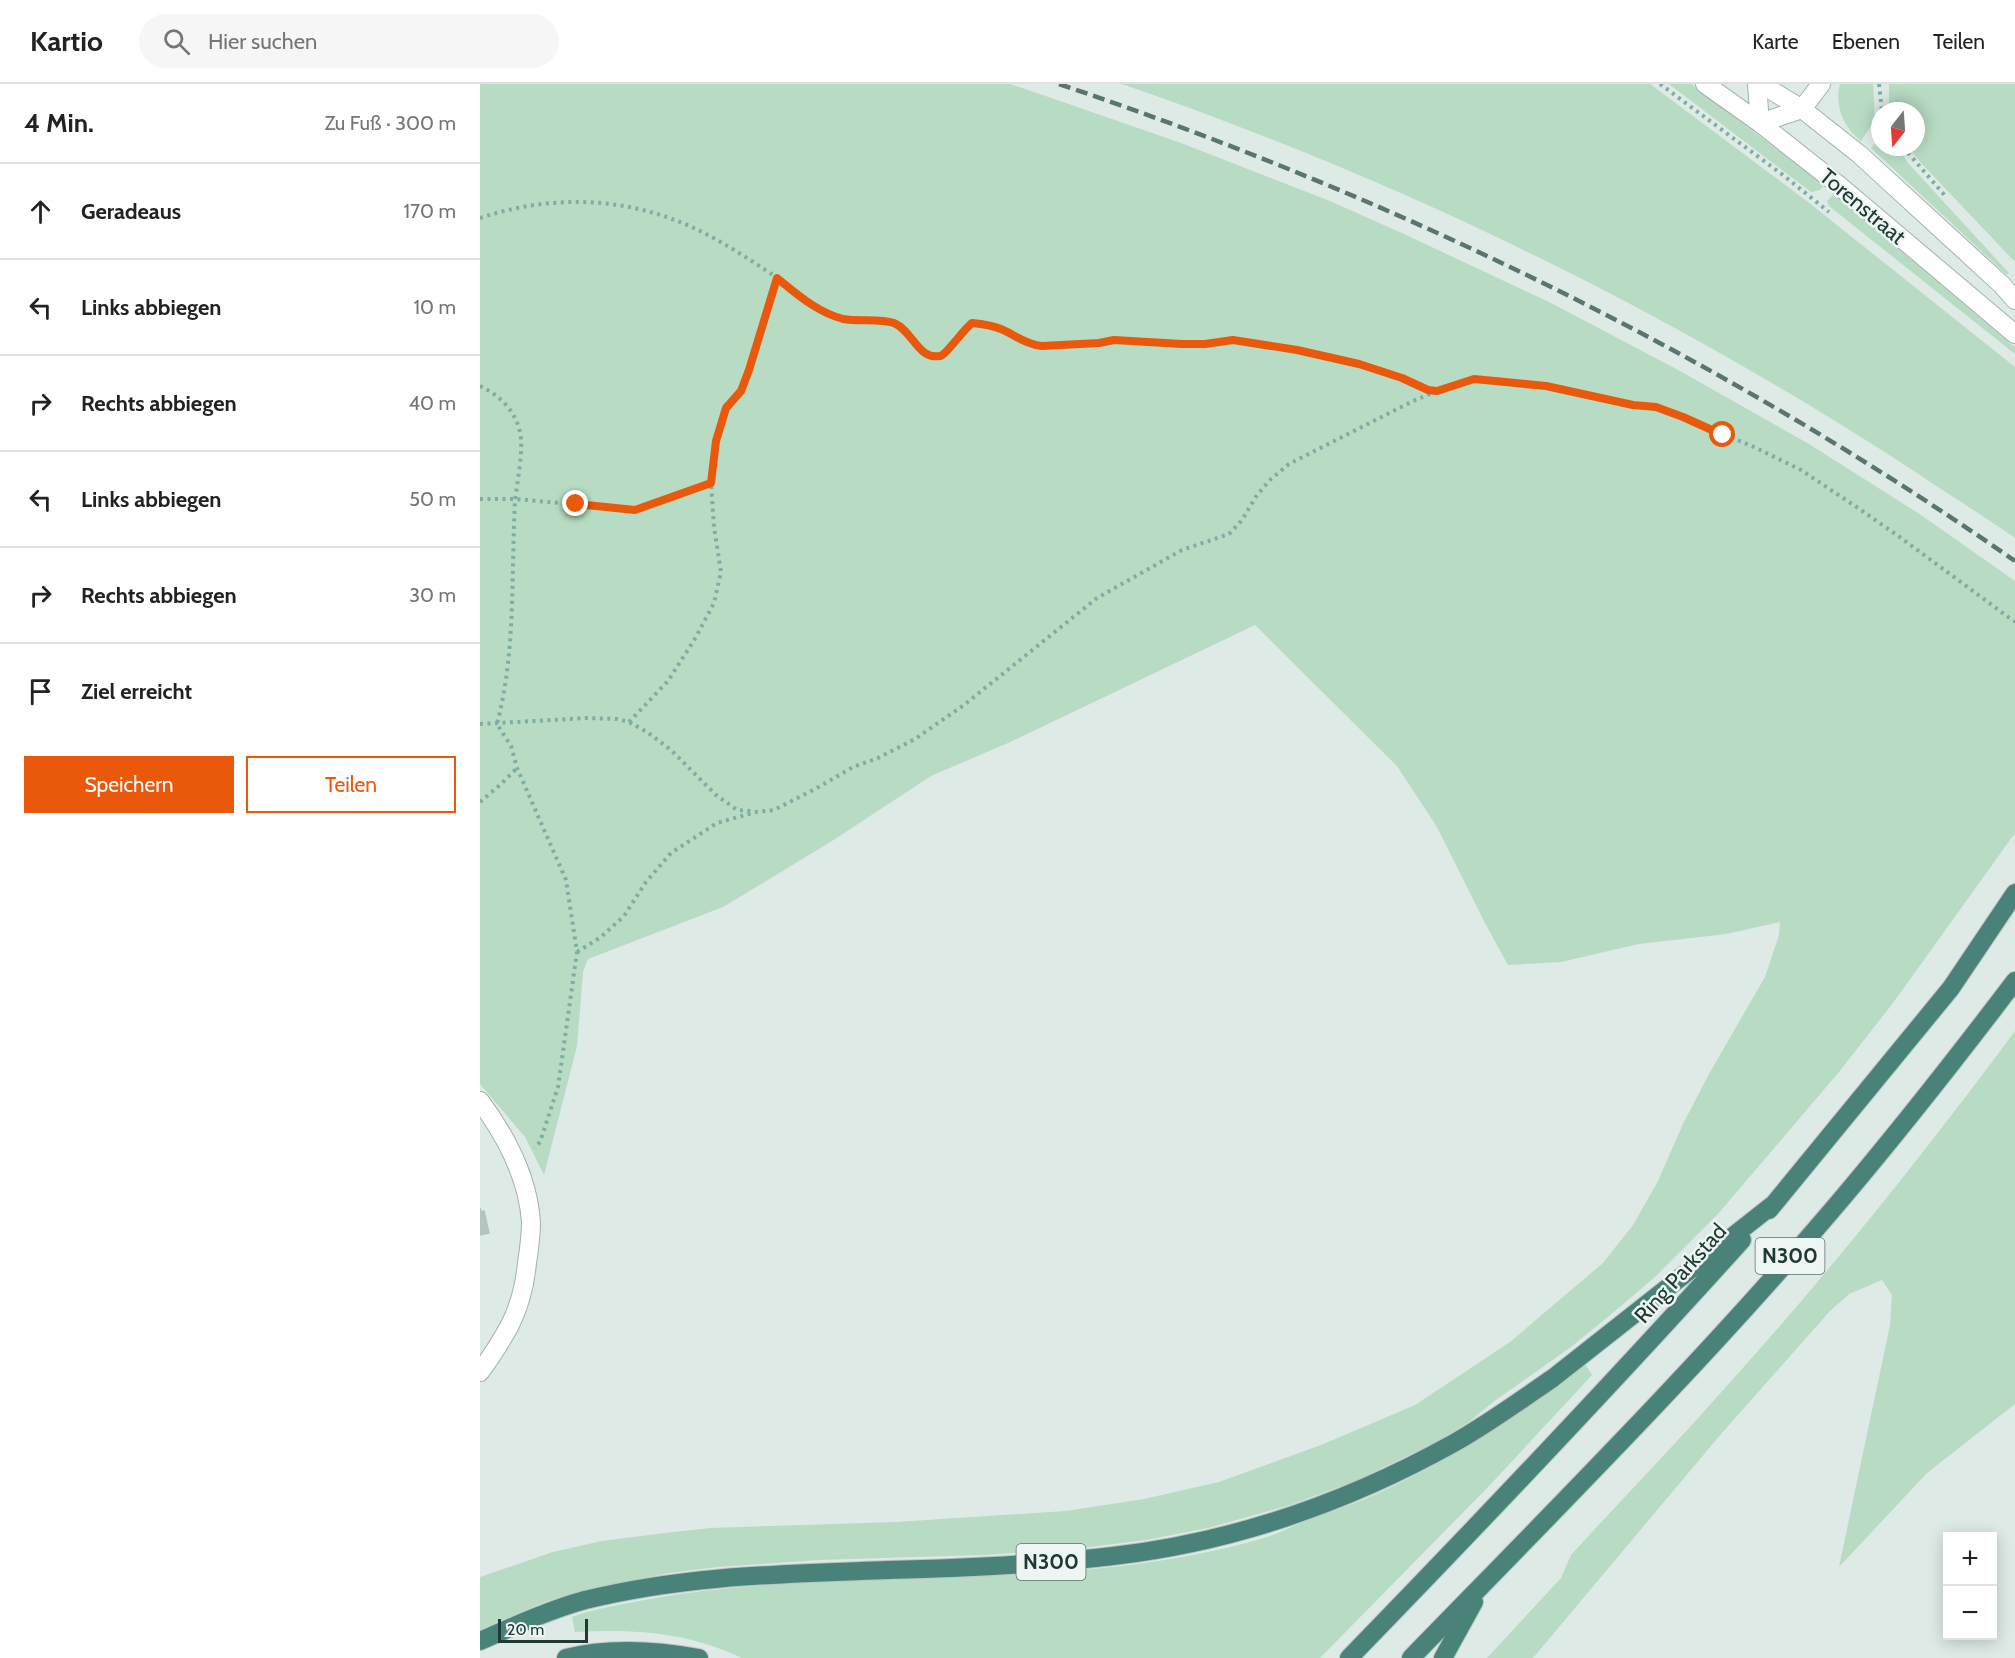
<!DOCTYPE html>
<html lang="de">
<head>
<meta charset="utf-8">
<style>
  body { margin:0; font-family:Cabin,sans-serif; background:#f6f6f6; color:#222 }
  .controls { position:absolute; right:18px; bottom:18px; display:grid; overflow:hidden; border-radius:0px; box-shadow:0 3px 15px #0003 }
  .controls button { width:54px; height:54px; display:grid; place-items:center; padding:0; border:0; border-bottom:2px solid #e0e0e0; background:#fff; color:#222; font:30px sans-serif }
  .compass { position:absolute; left:1391px; top:18px; width:54px; height:54px; border-radius:50%; background:#fff; box-shadow:0 3px 15px #0003; rotate:197deg }
  .scale { position:absolute; left:18px; bottom:15px; width:90px; box-sizing:border-box; padding-left:6px; border:3px solid #203934; border-top:0; font-size:16px; line-height:21px; white-space:nowrap; color:#203934; -webkit-text-stroke:4px #eef6f3; paint-order:stroke }
  .stop { position:absolute; width:18px; height:18px; margin:-14px; border:4px solid #ea580c; border-radius:50%; background:#fff }
  .stop.end { background:#ea580c; border-color:#fff; box-shadow:0 2px 6px #0008 }
  .list { margin:0; padding:0; list-style:none }
  h2 { display:flex; justify-content:space-between; align-items:center; height:78px; margin:0; padding:0 24px; font-size:26px }
  h2 small { font-size:20px; font-weight:400; color:#767676 }
  .list li { display:grid; grid-template-columns:39px 1fr auto; gap:18px; align-items:center; box-sizing:border-box; height:96px; padding:0 24px; border-top:2px solid #e0e0e0 }
  .list b { display:block; font-size:22px; white-space:nowrap }
  .list em { font-size:20px; font-style:normal; color:#767676 }
  .actions { display:flex; gap:12px; padding:18px 24px }
  .actions a { flex:1; padding:14px 0; border:2px solid #ea580c; border-radius:0px; text-align:center; font-size:21px; color:#ea580c }
  .actions .main { background:#ea580c; color:#fff }
  .icon { flex:none; width:33px; height:33px; fill:none; stroke:currentColor; stroke-width:2; stroke-linecap:round; stroke-linejoin:round }
  .map { position:relative; flex:none; width:1535px; height:1574px; overflow:hidden }
  header { display:flex; align-items:center; gap:36px; box-sizing:border-box; height:84px; padding:0 30px; background:#fff; border-bottom:2px solid #e0e0e0 }
  header strong { font-size:28px }
  nav { display:flex; gap:33px; margin-inline-start:auto; font-size:21px }
  .search { width:420px; height:54px; background:#f6f6f6; display:flex; align-items:center; gap:15px; box-sizing:border-box; padding:0 21px; border-radius:33px; color:#767676; font-size:22px }
  main { display:flex }
  aside { flex:1; background:#fff }
  .map>svg:first-child { display:block }
  .green { fill:#b7dbc3 }
  .building { fill:#b4c4be; stroke:#b1c3bd; stroke-width:1.5 }
  .lines { fill:none; stroke-linecap:round; stroke-linejoin:round }
  .minor-casing { stroke:#a1b1ac; stroke-width:20 }
  .tertiary-casing { stroke:#a1b1ac; stroke-width:20 }
  .trunk-casing { stroke:#bcc4c2; stroke-width:20 }
  .path { stroke:#7fada2; stroke-width:4; stroke-dasharray:3 4.5; stroke-linecap:butt }
  .minor { stroke:#fff; stroke-width:18 }
  .tertiary { stroke:#fff; stroke-width:18 }
  .trunk { stroke:#488278; stroke-width:18 }
  .rail { stroke:#5a7570; stroke-width:4.5; stroke-dasharray:12 6; stroke-linecap:butt }
  .route { stroke:#ea580c; stroke-width:8 }
  .labels { text-anchor:middle; stroke-width:5; stroke-linejoin:round; paint-order:stroke }
  .shield { fill:#eef6f3; stroke:#5e726d; stroke-width:1.5 }
  .shield-label { font-size:21px; font-weight:bold; fill:#203934 }
  .street-label { font-size:22px; fill:#203934; stroke:#eef6f3 }
</style>
</head>
<body>
<header>
<strong>Kartio</strong>
<div class="search"><svg class="icon" aria-label="search" viewBox="0 0 24 24"><circle cx="10" cy="10" r="6"/><path d="M15 15l6 6"/></svg>Hier suchen</div>
<nav><a>Karte</a><a>Ebenen</a><a>Teilen</a></nav>
</header>
<main>
<aside>
<h2>4 Min.<small>Zu Fuß · 300 m</small></h2>
<ul class="list">
<li><svg class="icon" aria-label="ahead" viewBox="0 0 24 24"><path d="M12 20V5M6 11l6-6 6 6"/></svg><div><b>Geradeaus</b></div><em>170 m</em></li>
<li><svg class="icon" aria-label="left" viewBox="0 0 24 24"><path d="M17 20v-9H6M10 6l-5 5 5 5"/></svg><div><b>Links abbiegen</b></div><em>10 m</em></li>
<li><svg class="icon" aria-label="right" viewBox="0 0 24 24"><path d="M7 20v-9h11M14 6l5 5-5 5"/></svg><div><b>Rechts abbiegen</b></div><em>40 m</em></li>
<li><svg class="icon" aria-label="left" viewBox="0 0 24 24"><path d="M17 20v-9H6M10 6l-5 5 5 5"/></svg><div><b>Links abbiegen</b></div><em>50 m</em></li>
<li><svg class="icon" aria-label="right" viewBox="0 0 24 24"><path d="M7 20v-9h11M14 6l5 5-5 5"/></svg><div><b>Rechts abbiegen</b></div><em>30 m</em></li>
<li><svg class="icon" aria-label="arrive" viewBox="0 0 24 24"><path d="M6 21V4h12l-3 4 3 4H6"/></svg><div><b>Ziel erreicht</b></div></li>
</ul>
<div class="actions"><a class="main">Speichern</a><a>Teilen</a></div>
</aside>
<div class="map">
<svg width="1535" height="1574" viewBox="0 0 1535 1574">
  <rect width="100%" height="100%" fill="#deeae5"/>
  <path class="green" d="M0,0H530L554,8L701,59L850,117L926,151L1071,219L1200,287L1329,360L1441,431L1535,497V749L1413,919L1359,988L1238,1130L1175,1193L1135,1227L1091,1263L1013,1318L989,1338L958,1357L875,1397L810,1421L728,1444L666,1456L593,1465L503,1471L339,1476L238,1483L189,1489L118,1503L67,1517L0,1546V1493L73,1468L122,1457L193,1448L231,1444L417,1438L586,1427L664,1415L739,1398L841,1361L935,1321L1030,1258L1123,1179L1153,1141L1177,1099L1203,1040L1229,990L1285,893L1299,851L1300,838L1246,850L1159,860L1081,878L1028,881L1006,841L957,743L917,682L775,541L528,659L451,692L352,757L243,823L108,875L103,888L97,962L64,1091L45,1053L0,1000Z
    M642,0H1170L1328,118L1535,283V454C1502,431 1468,410 1434,387C1187,226 921,96 642,0Z
    M1189,0H1211L1344,101L1340,106L1331,108Z
    M1360,0H1393L1395,36L1381,57C1364,44 1354,22 1360,0Z
    M1409,0H1535V178L1441,79L1428,63H1436V27H1409Z
    M1400,54V63H1417L1428,79L1529,189L1527,191L1391,64Z
    M1354,110L1532,261L1535,263V270L1349,122L1347,117Z
    M1535,947V1320L1447,1389L1359,1483L1410,1241L1412,1211L1402,1196L1369,1210L1350,1227L1241,1350L1053,1574H1007L1081,1494L1091,1471C1142,1415 1195,1361 1245,1304C1348,1190 1444,1070 1535,947Z
    M1105,1280L1112,1291L1010,1401L840,1574H262C207,1548 155,1545 95,1548L92,1533C117,1524 144,1520 170,1515C255,1500 340,1497 426,1495C544,1491 662,1488 777,1456C794,1452 810,1443 826,1437C851,1428 877,1419 901,1408C974,1374 1042,1330 1105,1280Z"/>
  <path class="building" d="M0,1124L1,1128L4,1127L9,1149L0,1151Z"/>
  <g class="lines">
    <defs>
      <path id="minor" d="M1277,0L1280,39L1322,25L1341,0
        M0,1017C26,1052 48,1094 51,1138C51,1152 49,1166 47,1179C45,1200 39,1223 30,1241C21,1258 11,1273 0,1288"/>
      <path id="tertiary" d="M1225,0L1280,39L1356,99L1535,250
        M1281,0L1322,25L1379,70L1522,201L1535,216"/>
      <path id="trunk" d="M1289,1126L1471,904L1535,809
        M0,1557C34,1542 69,1526 105,1516C207,1491 304,1490 408,1486C483,1484 559,1481 633,1472C754,1458 868,1418 974,1359C1008,1340 1041,1316 1073,1294L1295,1119
        M86,1574C129,1563 175,1566 219,1574
        M869,1574C1002,1437 1134,1298 1262,1156
        M931,1574C1076,1425 1224,1277 1359,1118C1420,1046 1478,972 1535,897
        M963,1574L994,1518"/>
    </defs>
    <use href="#minor" class="minor-casing"/>
    <use href="#tertiary" class="tertiary-casing"/>
    <use href="#trunk" class="trunk-casing"/>
    <path class="path" d="M1180,0L1303,91L1349,128
      M1399,0L1402,27
      M1394,52L1400,44
      M1423,63L1467,114
      M0,134C63,113 130,112 192,135C229,148 264,172 296,193C308,201 318,214 331,222C348,232 368,235 388,237C396,237 407,237 415,240C418,242 423,244 426,247C438,256 441,277 460,272C469,270 483,246 491,239L505,241L520,245L553,261L580,262L634,256L702,260H725L753,256L775,259L817,265L879,280L922,294L948,306L957,307
      M0,302C19,311 35,326 40,348C44,366 37,398 35,417C31,491 36,568 17,640L31,662L37,684L86,796L97,868L78,1003L60,1058L55,1064
      M0,415H36L155,426L231,399
      M149,638L188,597L216,553L234,519L241,488L234,443L231,399L236,357L245,324L261,307L269,286L297,194
      M0,640L107,634L137,635L149,638L167,648L191,666L236,711L257,726L272,727
      M0,718L20,701L37,684
      M97,868L121,853L144,832L166,798L191,769L237,739L276,728L294,726L337,704L373,683L398,674L435,655L484,621L617,514L702,466L749,450L762,436L777,411L791,395L809,380L933,317L972,301L994,295L1066,302L1153,321L1176,323L1203,333L1274,363L1321,386L1375,422L1417,451L1535,538"/>
    <use href="#minor" class="minor"/>
    <use href="#tertiary" class="tertiary"/>
    <use href="#trunk" class="trunk"/>
    <path class="rail" d="M579,0C920,115 1239,271 1535,477"/>
  </g>
  <g class="lines">
    <path class="route" d="M96,420L155,426L231,399L236,357L246,324L261,307L269,286L297,194C318,211 337,228 363,235C379,238 399,234 414,239C433,247 438,276 460,272C466,271 483,246 492,239C502,240 511,241 521,245C535,251 547,261 562,262L619,259L634,256L702,260H725L753,256L817,266L879,280L922,294L948,306L957,307L994,295L1066,302L1153,321L1176,323L1203,333L1243,351"/>
  </g>
  <g class="labels">
    <g class="shield">
      <rect x="1275.5" y="1154" width="69" height="36" rx="4.5"/>
      <rect x="536.5" y="1460" width="69" height="36" rx="4.5"/>
    </g>
    <g class="shield-label">
      <text x="1310" y="1179">N300</text>
      <text x="571" y="1485">N300</text>
    </g>
    <g class="street-label">
      <text transform="translate(1383 122) rotate(40)" y="8">Torenstraat</text>
      <text transform="translate(1200 1189) rotate(-48)" y="8">Ring Parkstad</text>
    </g>
  </g>
</svg>
<div class="controls">
<button>+</button>
<button>−</button>
</div>
<svg class="compass" viewBox="-18 -18 36 36"><path d="M0-13l5 13h-10z" fill="#e53935"/><path d="M0 13l5-13h-10z" fill="#767676"/></svg>
<div class="scale">20 m</div>
<div class="stop" style="left:1243px;top:351px"></div>
<div class="stop end" style="left:96px;top:420px"></div>
</div>
</main>
</body>
</html>
